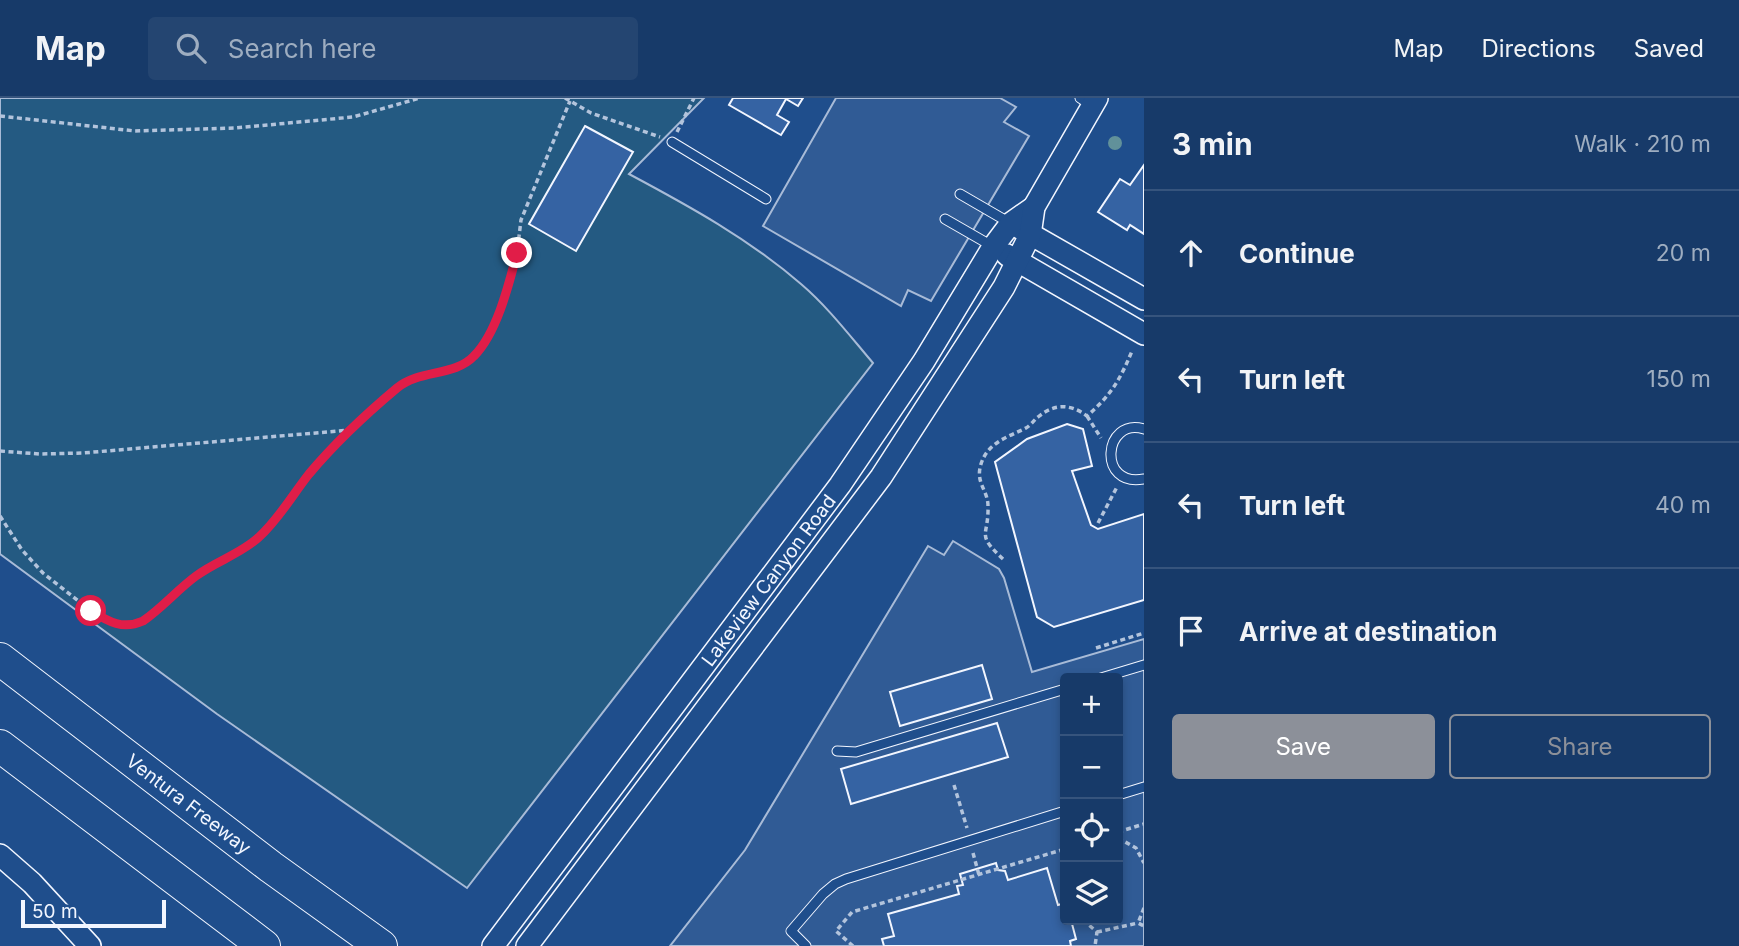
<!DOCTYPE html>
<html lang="en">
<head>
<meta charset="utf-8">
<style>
  body { margin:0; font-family:Inter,sans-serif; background:#244571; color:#f1f3f6 }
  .controls { position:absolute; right:21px; bottom:21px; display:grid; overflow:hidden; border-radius:7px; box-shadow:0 4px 10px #0003 }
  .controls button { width:63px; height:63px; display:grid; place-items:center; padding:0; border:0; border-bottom:2px solid #36547d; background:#173a69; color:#f1f3f6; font:35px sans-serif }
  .scale { position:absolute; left:21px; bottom:18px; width:145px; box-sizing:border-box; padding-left:7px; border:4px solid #f2f6ff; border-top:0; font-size:19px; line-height:24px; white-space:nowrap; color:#f2f6ff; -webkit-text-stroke:5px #1f4e8c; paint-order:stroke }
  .stop { position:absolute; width:21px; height:21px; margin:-16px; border:5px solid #e11d48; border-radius:50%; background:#fff }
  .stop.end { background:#e11d48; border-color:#fff; box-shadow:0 2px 7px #0008 }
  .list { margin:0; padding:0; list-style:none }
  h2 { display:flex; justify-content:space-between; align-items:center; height:91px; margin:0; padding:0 28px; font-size:30px }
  h2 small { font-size:23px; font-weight:400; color:#9eadc0 }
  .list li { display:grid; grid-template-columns:46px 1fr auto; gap:21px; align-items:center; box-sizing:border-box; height:126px; padding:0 28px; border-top:2px solid #36547d }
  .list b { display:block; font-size:26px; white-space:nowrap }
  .list em { font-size:23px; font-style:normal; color:#9eadc0 }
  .actions { display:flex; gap:14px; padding:21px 28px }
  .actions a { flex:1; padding:16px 0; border:2px solid #8c9099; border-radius:7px; text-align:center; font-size:24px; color:#8c9099 }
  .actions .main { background:#8c9099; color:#fff }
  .icon { flex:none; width:38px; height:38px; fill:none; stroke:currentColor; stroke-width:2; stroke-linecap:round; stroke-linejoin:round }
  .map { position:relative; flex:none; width:1144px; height:848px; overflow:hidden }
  header { display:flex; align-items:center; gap:42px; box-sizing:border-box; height:98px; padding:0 35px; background:#173a69; border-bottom:2px solid #36547d }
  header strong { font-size:33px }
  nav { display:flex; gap:38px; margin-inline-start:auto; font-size:24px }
  .search { width:490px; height:63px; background:#244571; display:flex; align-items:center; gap:18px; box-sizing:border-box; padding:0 24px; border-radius:7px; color:#9eadc0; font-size:26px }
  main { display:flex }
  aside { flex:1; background:#173a69 }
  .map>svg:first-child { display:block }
  .green { fill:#245a82; stroke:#a8bbd7; stroke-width:2 }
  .parking { fill:#305b95; stroke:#a8bbd7; stroke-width:2; fill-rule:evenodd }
  .building { fill:#3563a3; stroke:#f2f6ff; stroke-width:2 }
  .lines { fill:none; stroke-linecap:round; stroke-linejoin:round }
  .service-casing { stroke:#f2f6ff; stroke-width:11 }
  .tertiary-casing { stroke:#f2f6ff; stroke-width:24 }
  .motorway-casing { stroke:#f2f6ff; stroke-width:34 }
  .path { stroke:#b3c4dc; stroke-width:3.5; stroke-dasharray:5 3.5; stroke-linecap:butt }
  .service { stroke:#1f4e8c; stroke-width:9 }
  .tertiary { stroke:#1f4e8c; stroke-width:21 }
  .motorway { stroke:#1f4e8c; stroke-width:32 }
  .tree { fill:#61919a }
  .route { stroke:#e11d48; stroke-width:9 }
  .labels { text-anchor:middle; stroke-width:5; stroke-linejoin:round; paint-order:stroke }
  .street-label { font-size:19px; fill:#f2f6ff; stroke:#1f4e8c }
</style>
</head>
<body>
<header>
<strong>Map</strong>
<div class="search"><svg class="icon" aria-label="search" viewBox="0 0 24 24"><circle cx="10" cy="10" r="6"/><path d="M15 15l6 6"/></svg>Search here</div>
<nav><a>Map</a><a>Directions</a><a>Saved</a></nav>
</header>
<main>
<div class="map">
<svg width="1144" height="848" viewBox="0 0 1144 848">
  <rect width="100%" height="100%" fill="#1f4e8c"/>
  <path class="green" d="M0,0H704L629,76C689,108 749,141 801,186C828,209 850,238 873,265L467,790L217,616L0,456Z"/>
  <path class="parking" d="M836,0H1000L1016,9L1004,24L1029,38L931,203L908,192L901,208L763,128Z
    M953,443L999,471L1004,480L1032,574L1144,541V848H670L745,752L928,448L944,457ZM1065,580H1118V822H1065Z"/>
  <path class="building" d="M733,0H803L798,8L786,1L777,17L789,24L781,37L729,7Z
    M585,28L633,54L576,153L529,126Z
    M1144,67V136L1130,127L1127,132L1098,114L1120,81L1130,87Z
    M1067,326L1083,331L1092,368L1072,373L1091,427L1098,431L1144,416V502L1054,529L1037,519L995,364L1027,341Z
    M982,567L992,601L900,628L890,594Z
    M997,625L1008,659L851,706L841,671Z
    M996,765L998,772L1005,773L1008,782L1047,770L1058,807L1065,805V822H1071L1076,841L1070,843L1071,848H884L882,841L894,838L888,816L959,796L957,788L963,787L960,776Z"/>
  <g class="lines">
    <defs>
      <path id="service" d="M1080,0L1092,8
        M672,44L766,101
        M960,96L1010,125
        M945,121L992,148
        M1144,331C1103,319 1097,390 1144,381
        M1101,580L1144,567
        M837,653L856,654L1065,591
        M1118,697L1144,689
        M806,848L791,833L823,796L835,786L846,781L1065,713"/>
      <g id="tertiary">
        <path d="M1018,129L1144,201"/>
        <path d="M1007,157L1144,236"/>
        <path d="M0,757L32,785L90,848"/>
        <path id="s1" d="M493,848L840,387L924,263L993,149L1011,125L1034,109"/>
        <path d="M527,848L881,379L1004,189L1030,137L1034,109L1097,0"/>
      </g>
      <g id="motorway">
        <path id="s2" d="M0,561L271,769L381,848"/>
        <path d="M0,648L264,848"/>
      </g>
    </defs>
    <use href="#service" class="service-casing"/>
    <use href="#tertiary" class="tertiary-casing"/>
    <use href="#motorway" class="motorway-casing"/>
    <path class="path" d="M565,0L591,15L660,39
      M0,18L135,33L235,30L353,19L420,0
      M677,34L694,0
      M1087,318L1101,340
      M0,353L40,356L83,355L350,332
      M0,418L22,452L43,475L91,513L111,525L125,528L143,523L193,479L245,450L260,439L312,373L351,332L399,288L419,277L455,270L464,266L483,247L498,217L510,182L517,155L521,122L570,3
      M1098,425L1117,389
      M1003,461C975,435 989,439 988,408C988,392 975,385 981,366C988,344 1008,339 1026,330C1031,327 1034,322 1038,319C1055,305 1071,306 1087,318C1111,297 1120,282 1132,253
      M1096,550L1144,535
      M954,687L967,730
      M1118,734L1144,726
      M1118,740L1136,750L1144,765
      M973,755L979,777
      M1065,769V796
      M1144,810L1138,825L1144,828
      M1083,822L1097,834L1095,848
      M1097,834L1138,825
      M853,848L836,833L852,814L1065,751"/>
    <use href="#service" class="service"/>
    <use href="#tertiary" class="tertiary"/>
    <use href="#motorway" class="motorway"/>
  </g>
  <circle class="tree" cx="1115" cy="45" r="7"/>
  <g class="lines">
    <path class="route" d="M91,513C109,524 123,532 143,523C162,510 177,492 196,478C216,463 241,456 259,439C279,421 293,396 309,376C335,345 366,316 397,290C420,271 454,279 474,258C497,235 509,186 517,155"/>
  </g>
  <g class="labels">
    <g class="street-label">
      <text dy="7" stroke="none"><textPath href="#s1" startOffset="458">Lakeview Canyon Road</textPath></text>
      <text dy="7" stroke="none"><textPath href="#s2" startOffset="238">Ventura Freeway</textPath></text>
    </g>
  </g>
</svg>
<div class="controls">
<button>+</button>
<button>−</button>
<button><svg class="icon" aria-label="locate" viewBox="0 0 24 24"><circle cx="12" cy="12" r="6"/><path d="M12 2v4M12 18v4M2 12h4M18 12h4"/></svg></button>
<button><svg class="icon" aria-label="layers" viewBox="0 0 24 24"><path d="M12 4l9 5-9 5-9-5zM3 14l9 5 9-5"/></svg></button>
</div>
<div class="scale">50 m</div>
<div class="stop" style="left:91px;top:513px"></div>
<div class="stop end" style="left:517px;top:155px"></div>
</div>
<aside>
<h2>3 min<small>Walk · 210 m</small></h2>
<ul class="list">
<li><svg class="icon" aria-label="ahead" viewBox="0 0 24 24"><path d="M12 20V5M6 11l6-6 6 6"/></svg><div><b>Continue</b></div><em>20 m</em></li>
<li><svg class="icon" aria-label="left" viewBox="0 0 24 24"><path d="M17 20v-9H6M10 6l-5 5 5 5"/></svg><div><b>Turn left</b></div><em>150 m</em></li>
<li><svg class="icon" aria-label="left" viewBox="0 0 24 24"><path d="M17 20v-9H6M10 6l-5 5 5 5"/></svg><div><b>Turn left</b></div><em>40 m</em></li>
<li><svg class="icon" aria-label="arrive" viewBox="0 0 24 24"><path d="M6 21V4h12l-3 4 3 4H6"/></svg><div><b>Arrive at destination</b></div></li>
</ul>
<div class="actions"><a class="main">Save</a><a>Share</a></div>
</aside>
</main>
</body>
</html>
